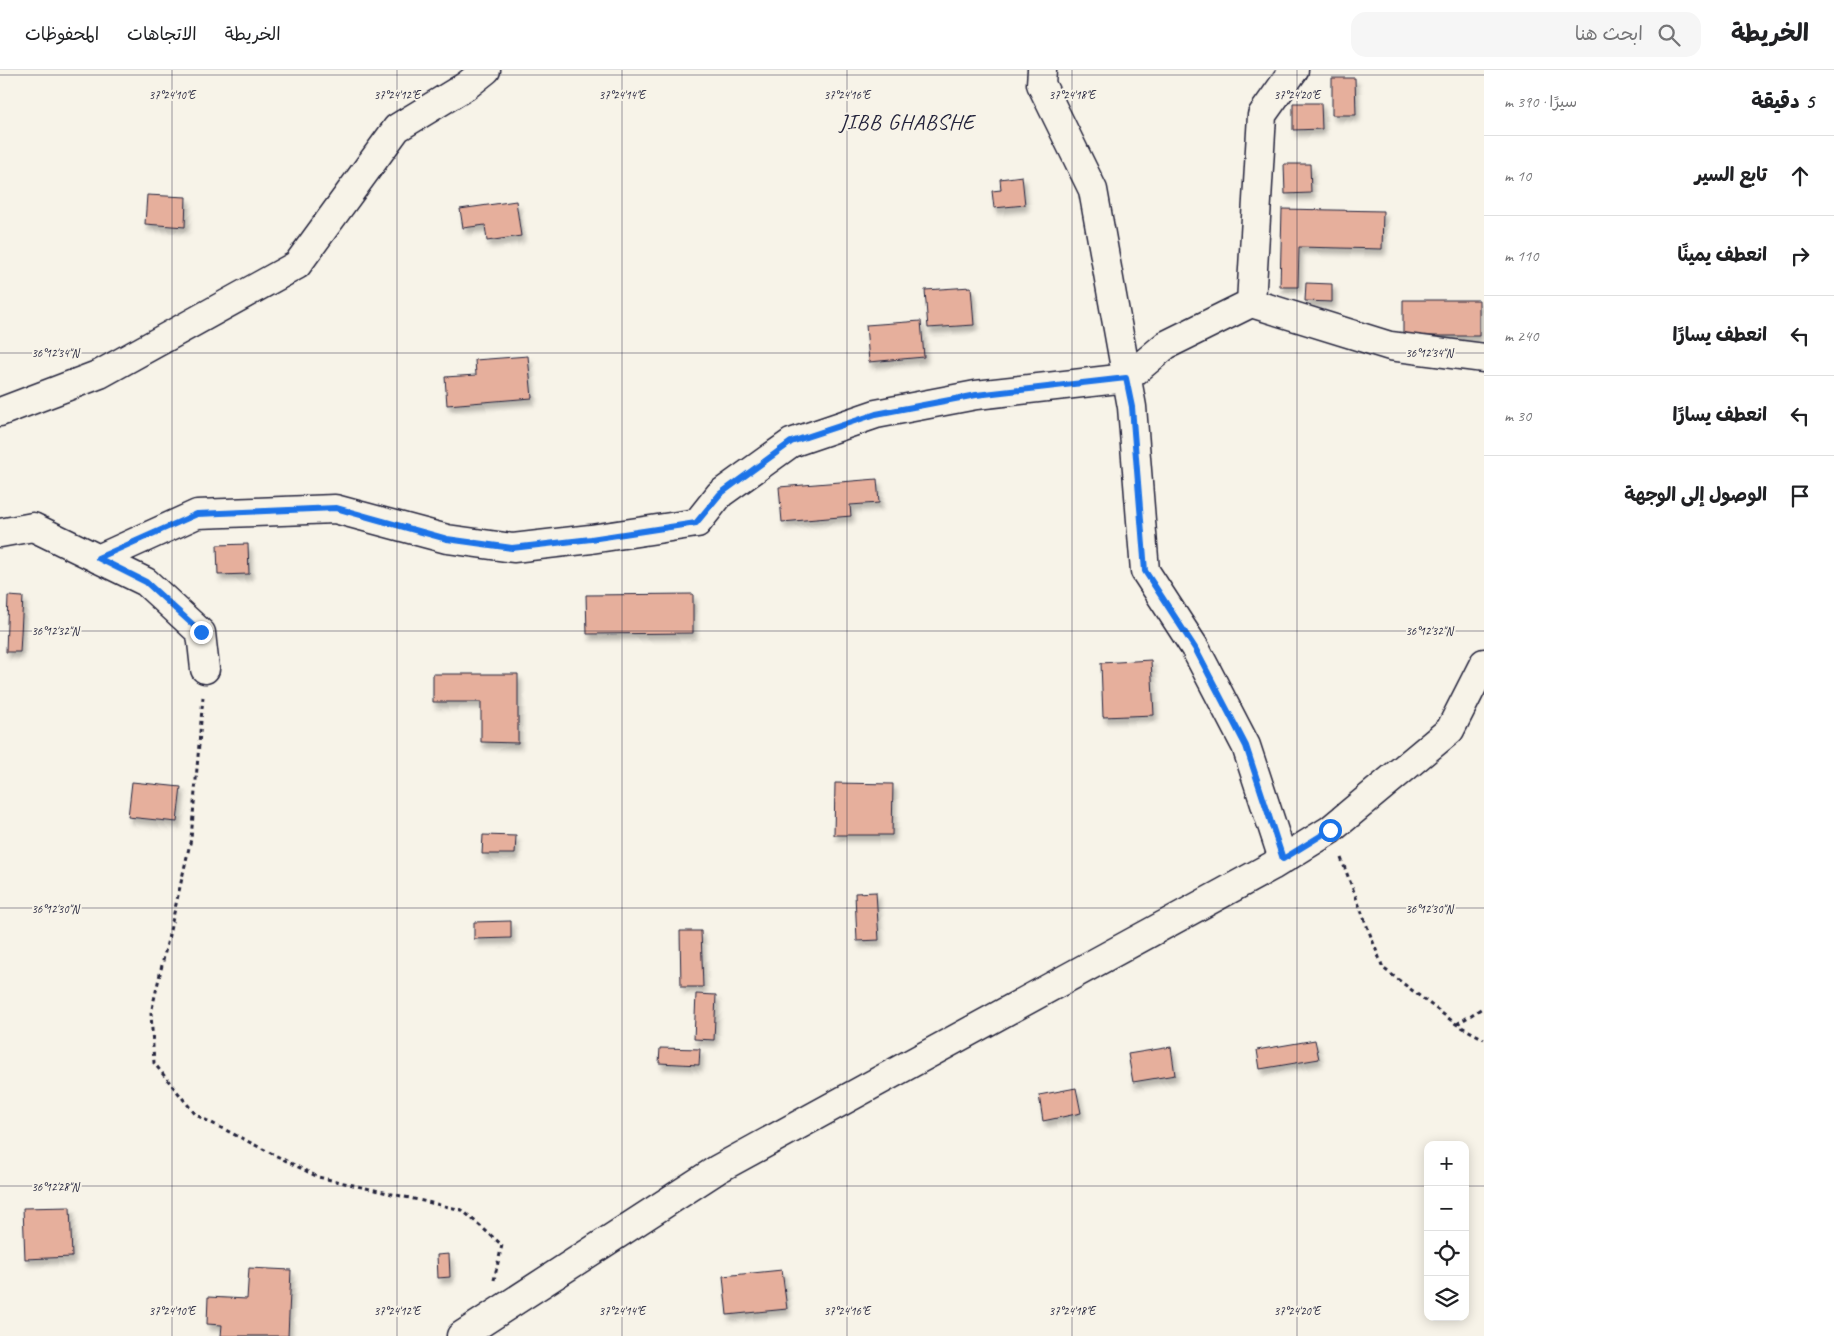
<!DOCTYPE html>
<html lang="ar">
<head>
<meta charset="utf-8">
<style>
  body { margin:0; font-family:Caveat,"Playpen Sans Arabic",sans-serif; background:#f6f6f6; color:#202124; direction:rtl }
  .controls { position:absolute; right:15px; bottom:15px; display:grid; overflow:hidden; border-radius:10px; box-shadow:0 2px 12px #0003 }
  .controls button { width:45px; height:45px; display:grid; place-items:center; padding:0; border:0; border-bottom:1px solid #e0e0e0; background:#fff; color:#202124; font:25px sans-serif }
  .stop { position:absolute; width:15px; height:15px; margin:-11px; border:4px solid #1a73e8; border-radius:50%; background:#fff }
  .stop.end { background:#1a73e8; border-color:#fff; box-shadow:0 1px 5px #0008 }
  .list { margin:0; padding:0; list-style:none }
  h2 { display:flex; justify-content:space-between; align-items:center; height:65px; margin:0; padding:0 20px; font-size:21px }
  h2 small { font-size:16px; font-weight:400; color:#757577 }
  .list li { display:grid; grid-template-columns:32px 1fr auto; gap:15px; align-items:center; box-sizing:border-box; height:80px; padding:0 20px; border-top:1px solid #e0e0e0 }
  .list b { display:block; font-size:19px; white-space:nowrap }
  .list em { font-size:16px; font-style:normal; color:#757577 }
  .icon { flex:none; width:28px; height:28px; fill:none; stroke:currentColor; stroke-width:2; stroke-linecap:round; stroke-linejoin:round }
  .map { position:relative; flex:none; width:1484px; height:1266px; overflow:hidden; direction:ltr }
  header { display:flex; align-items:center; gap:30px; box-sizing:border-box; height:70px; padding:0 25px; background:#fff; border-bottom:1px solid #e0e0e0 }
  header strong { font-size:24px }
  nav { display:flex; gap:28px; margin-inline-start:auto; font-size:18px }
  .search { width:350px; height:45px; background:#f6f6f6; display:flex; align-items:center; gap:12px; box-sizing:border-box; padding:0 18px; border-radius:15px; color:#757577; font-size:19px }
  main { display:flex }
  aside { flex:1; background:#fff }
  .map>svg:first-child { display:block }
  .building { fill:#e6af9c; stroke:#22223b; filter:url(#shadow) }
  .lines { fill:none; stroke-linecap:round; stroke-linejoin:round }
  .minor-casing { stroke:#22223b; stroke-width:31 }
  .path { stroke:#22223b; stroke-width:3; stroke-dasharray:4 4; stroke-linecap:butt }
  .minor { stroke:#f7f3e8; stroke-width:28 }
  .route { stroke:#1a73e8; stroke-width:6 }
  .ticks { fill:none; stroke:#22223b; stroke-width:1; stroke-opacity:0.45 }
  .labels { text-anchor:middle; stroke-width:4; stroke-linejoin:round; paint-order:stroke }
  .quarter-label { font-size:22px; letter-spacing:1px; fill:#22223b; stroke:#f7f3e8 }
  .ticks-label { font-size:12px; text-anchor:middle; fill:#22223b; stroke:#f7f3e8; stroke-width:4; stroke-linejoin:round; paint-order:stroke }
</style>
</head>
<body>
<header>
<strong>الخريطة</strong>
<div class="search"><svg class="icon" aria-label="search" viewBox="0 0 24 24"><circle cx="10" cy="10" r="6"/><path d="M15 15l6 6"/></svg>ابحث هنا</div>
<nav><a>الخريطة</a><a>الاتجاهات</a><a>المحفوظات</a></nav>
</header>
<main>
<aside>
<h2>5 دقيقة<small>سيرًا · 390 m</small></h2>
<ul class="list">
<li><svg class="icon" aria-label="ahead" viewBox="0 0 24 24"><path d="M12 20V5M6 11l6-6 6 6"/></svg><div><b>تابع السير</b></div><em>10 m</em></li>
<li><svg class="icon" aria-label="right" viewBox="0 0 24 24"><path d="M7 20v-9h11M14 6l5 5-5 5"/></svg><div><b>انعطف يمينًا</b></div><em>110 m</em></li>
<li><svg class="icon" aria-label="left" viewBox="0 0 24 24"><path d="M17 20v-9H6M10 6l-5 5 5 5"/></svg><div><b>انعطف يسارًا</b></div><em>240 m</em></li>
<li><svg class="icon" aria-label="left" viewBox="0 0 24 24"><path d="M17 20v-9H6M10 6l-5 5 5 5"/></svg><div><b>انعطف يسارًا</b></div><em>30 m</em></li>
<li><svg class="icon" aria-label="arrive" viewBox="0 0 24 24"><path d="M6 21V4h12l-3 4 3 4H6"/></svg><div><b>الوصول إلى الوجهة</b></div></li>
</ul>
</aside>
<div class="map">
<svg width="1484" height="1266" viewBox="0 0 1484 1266">
  <defs>
    <filter id="shadow"><feDropShadow dx="3" dy="5.5" stdDeviation="2.5" flood-color="#0004"/></filter>
  </defs>
  <rect width="100%" height="100%" fill="#f7f3e8"/>
  <filter id="ink" filterUnits="userSpaceOnUse"><feTurbulence type="fractalNoise" baseFrequency=".02" numOctaves="2"/><feDisplacementMap in="SourceGraphic" scale="10" xChannelSelector="R" yChannelSelector="G"/><feConvolveMatrix kernelMatrix="1 2 1 2 8 2 1 2 1" color-interpolation-filters="sRGB"/></filter>
  <g filter="url(#ink)">
    <path class="building" d="M1332,8H1355L1356,45H1332Z
      M1293,33H1321L1322,59L1293,60Z
      M1284,94H1310L1311,123L1285,124Z
      M1022,106L1025,135L994,138L992,121L1001,120L1000,109Z
      M147,125L186,127L185,157L145,154Z
      M516,131L521,166L487,171L485,155L463,158L460,139Z
      M1282,139L1383,141L1382,179L1299,177L1298,217H1280Z
      M1306,213L1332,214V232L1305,231Z
      M971,217L974,255L928,258L925,220Z
      M1403,230H1479V266H1403Z
      M921,251L924,287L869,292L866,255Z
      M528,286L532,328L447,335L445,307L476,305L475,290Z
      M877,409L879,433L850,435L851,446L782,452L779,417Z
      M248,474L249,504L218,505L217,475Z
      M693,524V563L587,564L586,525Z
      M8,526L23,527L20,582H6Z
      M1151,590L1154,645L1103,647L1101,593Z
      M433,604H518V673L481,672V632H433Z
      M132,712L181,717L177,752L128,747Z
      M835,713L893,714L892,765H834Z
      M483,765L516,766L515,784H482Z
      M876,822L879,870L857,871L855,823Z
      M511,851V868L474,869V852Z
      M680,861H701L703,917H681Z
      M696,924L716,925L714,970L694,969Z
      M1315,970L1319,989L1260,999L1257,980Z
      M1171,977L1175,1005L1133,1012L1128,984Z
      M660,978L700,979L699,995L659,993Z
      M1076,1018L1081,1043L1043,1051L1039,1025Z
      M70,1137L72,1187L25,1189L23,1138Z
      M449,1184L450,1207L438,1208L437,1185Z
      M249,1198L291,1200L288,1266H221L222,1255L207,1254L208,1227L247,1229Z
      M782,1200L787,1239L727,1245L723,1206Z"/>
    <g class="lines">
      <defs>
        <path id="minor" d="M1042,0L1041,14L1093,120L1132,337L1145,501L1195,578L1246,676L1283,789
          M1251,233L1262,45L1294,0
          M0,342L100,304L297,195L397,58L466,16L486,0
          M0,463L33,457L146,512L201,563L205,599
          M98,489L197,444L335,439L447,469L513,478L591,469L697,453L720,424L791,373L876,344L976,325L1127,308L1166,275L1251,233L1390,276L1484,288
          M461,1266L718,1099L1272,796L1330,760L1450,660L1484,593"/>
      </defs>
      <use href="#minor" class="minor-casing"/>
      <path class="path" d="M203,627L191,769L151,943L154,993L196,1045L318,1107L462,1140L502,1175L494,1210
        M1341,788L1383,898L1456,954L1484,969
        M1457,954L1484,937"/>
      <use href="#minor" class="minor"/>
    </g>
  </g>
  <g class="lines" filter="url(#ink)">
    <path class="route" d="M201,562L146,512L98,488L197,444L336,438L447,469L512,478L591,469L696,453L720,424L791,372L876,344L976,325L1126,308L1132,337L1145,501L1195,578L1246,676L1283,789L1330,760"/>
  </g>
  <path class="ticks" d="M172,0V1266M397,0V1266M622,0V1266M847,0V1266M1072,0V1266M1297,0V1266M0,5H1484M0,283H1484M0,561H1484M0,838H1484M0,1116H1428M1465,1116H1484"/>
  <g class="labels">
    <g class="quarter-label">
      <text x="907" y="59">JIBB GHABSHE</text>
    </g>
  </g>
  <g class="ticks-label">
    <text x="172" y="29">37°24'10"E</text>
    <text x="397" y="29">37°24'12"E</text>
    <text x="622" y="29">37°24'14"E</text>
    <text x="847" y="29">37°24'16"E</text>
    <text x="1072" y="29">37°24'18"E</text>
    <text x="1297" y="29">37°24'20"E</text>
    <text x="55" y="287">36°12'34"N</text>
    <text x="1429" y="287">36°12'34"N</text>
    <text x="55" y="565">36°12'32"N</text>
    <text x="1429" y="565">36°12'32"N</text>
    <text x="55" y="843">36°12'30"N</text>
    <text x="1429" y="843">36°12'30"N</text>
    <text x="55" y="1121">36°12'28"N</text>
    <text x="172" y="1245">37°24'10"E</text>
    <text x="397" y="1245">37°24'12"E</text>
    <text x="622" y="1245">37°24'14"E</text>
    <text x="847" y="1245">37°24'16"E</text>
    <text x="1072" y="1245">37°24'18"E</text>
    <text x="1297" y="1245">37°24'20"E</text>
  </g>
</svg>
<div class="controls">
<button>+</button>
<button>−</button>
<button><svg class="icon" aria-label="locate" viewBox="0 0 24 24"><circle cx="12" cy="12" r="6"/><path d="M12 2v4M12 18v4M2 12h4M18 12h4"/></svg></button>
<button><svg class="icon" aria-label="layers" viewBox="0 0 24 24"><path d="M12 4l9 5-9 5-9-5zM3 14l9 5 9-5"/></svg></button>
</div>
<div class="stop" style="left:1330px;top:760px"></div>
<div class="stop end" style="left:201px;top:562px"></div>
</div>
</main>
</body>
</html>
